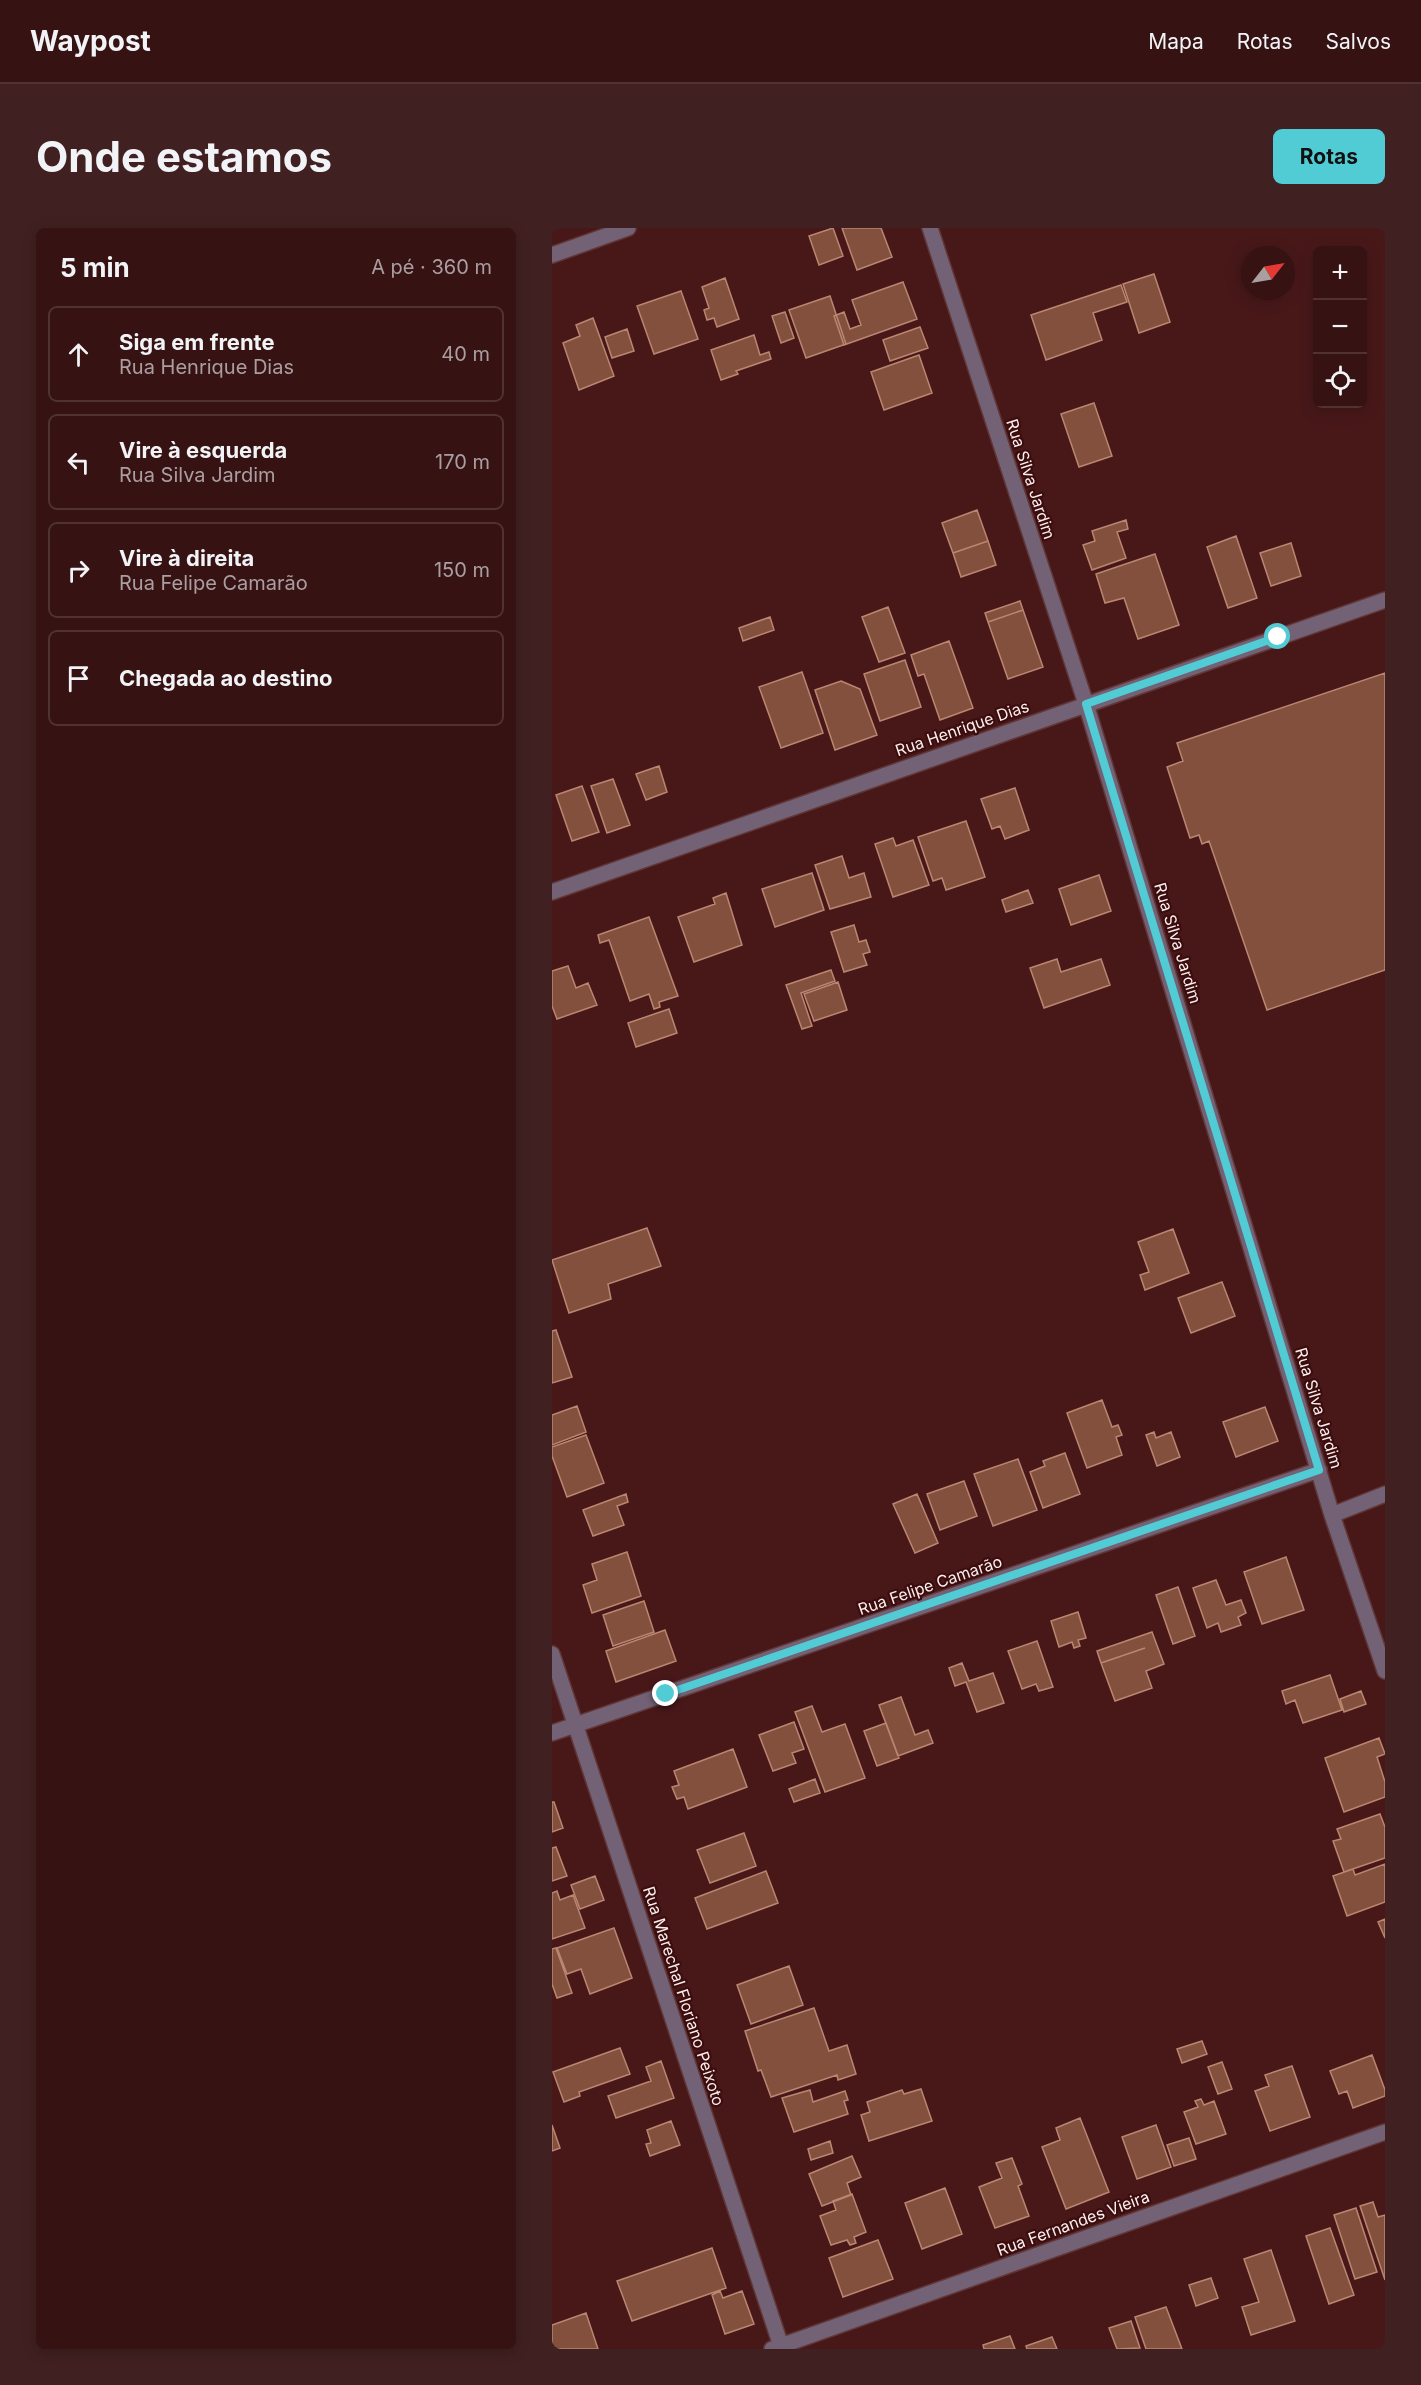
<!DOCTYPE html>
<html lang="pt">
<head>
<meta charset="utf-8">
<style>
  body { margin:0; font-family:Inter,sans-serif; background:#412021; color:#f1f3f6 }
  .controls { position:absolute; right:18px; top:18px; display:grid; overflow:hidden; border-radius:9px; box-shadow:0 3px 15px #0003 }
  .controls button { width:54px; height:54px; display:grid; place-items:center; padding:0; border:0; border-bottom:2px solid #503233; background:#361213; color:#f1f3f6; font:30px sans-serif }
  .compass { position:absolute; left:689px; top:18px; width:54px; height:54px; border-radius:50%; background:#361213; box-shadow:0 3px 15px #0003; rotate:59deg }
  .stop { position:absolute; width:18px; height:18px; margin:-14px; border:4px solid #51ccd5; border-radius:50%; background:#fff }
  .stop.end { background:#51ccd5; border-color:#fff; box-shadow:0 2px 6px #0008 }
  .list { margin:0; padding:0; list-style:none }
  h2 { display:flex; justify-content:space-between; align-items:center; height:78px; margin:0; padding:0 24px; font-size:26px }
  h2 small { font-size:20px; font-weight:400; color:#aa9ea0 }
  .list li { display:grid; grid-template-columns:39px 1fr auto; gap:18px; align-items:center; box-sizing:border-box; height:96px; margin:0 12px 12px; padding:0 12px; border:2px solid #503233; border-radius:9px }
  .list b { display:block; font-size:22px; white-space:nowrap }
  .list p { margin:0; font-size:20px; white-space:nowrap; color:#aa9ea0 }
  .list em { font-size:20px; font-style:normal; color:#aa9ea0 }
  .icon { flex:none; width:33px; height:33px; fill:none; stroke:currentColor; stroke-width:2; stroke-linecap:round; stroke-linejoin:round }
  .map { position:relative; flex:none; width:833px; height:2121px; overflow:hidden; border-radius:9px }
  header { display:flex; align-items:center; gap:36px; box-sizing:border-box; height:84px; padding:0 30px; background:#361213; border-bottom:2px solid #503233 }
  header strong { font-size:28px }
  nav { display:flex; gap:33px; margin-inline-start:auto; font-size:21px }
  .intro { display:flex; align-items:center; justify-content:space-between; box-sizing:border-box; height:144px; padding:0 36px }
  h1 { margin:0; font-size:42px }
  .button { padding:15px 27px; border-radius:9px; background:#51ccd5; color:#111; font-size:21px; font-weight:700 }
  main { display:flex; gap:36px; padding:0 36px }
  aside { flex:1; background:#361213; border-radius:9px; box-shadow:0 3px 15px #0003 }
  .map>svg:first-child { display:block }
  .building { fill:#82503d; stroke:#bb8671; stroke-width:1.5 }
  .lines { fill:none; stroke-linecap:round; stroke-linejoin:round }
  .minor-casing { stroke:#613637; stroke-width:18 }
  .minor { stroke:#736276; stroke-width:15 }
  .route { stroke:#51ccd5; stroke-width:8 }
  .labels { text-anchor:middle; stroke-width:4.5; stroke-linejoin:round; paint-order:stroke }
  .street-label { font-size:16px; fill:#fcefee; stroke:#3c0d0f }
</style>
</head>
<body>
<header>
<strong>Waypost</strong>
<nav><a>Mapa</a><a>Rotas</a><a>Salvos</a></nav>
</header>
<div class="intro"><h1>Onde estamos</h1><a class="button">Rotas</a></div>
<main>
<aside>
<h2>5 min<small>A pé · 360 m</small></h2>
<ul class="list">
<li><svg class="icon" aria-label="ahead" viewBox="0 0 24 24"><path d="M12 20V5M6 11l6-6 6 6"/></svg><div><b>Siga em frente</b><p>Rua Henrique Dias</p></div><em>40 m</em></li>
<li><svg class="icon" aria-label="left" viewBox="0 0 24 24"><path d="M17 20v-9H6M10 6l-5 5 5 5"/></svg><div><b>Vire à esquerda</b><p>Rua Silva Jardim</p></div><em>170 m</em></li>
<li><svg class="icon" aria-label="right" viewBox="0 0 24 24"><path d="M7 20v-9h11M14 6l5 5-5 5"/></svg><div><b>Vire à direita</b><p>Rua Felipe Camarão</p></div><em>150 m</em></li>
<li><svg class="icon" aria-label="arrive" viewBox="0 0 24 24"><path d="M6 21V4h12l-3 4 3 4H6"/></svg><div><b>Chegada ao destino</b></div></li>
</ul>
</aside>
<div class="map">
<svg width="833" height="2121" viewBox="0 0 833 2121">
  <rect width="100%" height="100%" fill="#481819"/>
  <path class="building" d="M281,0L291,28L267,37L257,8Z
    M290,0H329L340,29L305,42Z
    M602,46L618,94L587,105L571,56Z
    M173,50L187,91L165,99L162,90L155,92L152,82L157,80L150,59Z
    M351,54L365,91L292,117L282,88L292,84L298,101L309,97L300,72Z
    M569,57L575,74L541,85L550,112L494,132L479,87Z
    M129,63L146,111L102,126L85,78Z
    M278,68L294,116L254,130L237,82Z
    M233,84L242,110L229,115L220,88Z
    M41,90L62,148L27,162L11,115L28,108L24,97Z
    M368,99L376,120L338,133L331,112Z
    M75,101L82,123L60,130L53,109Z
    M202,107L208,127L217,124L219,131L184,143L186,146L169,152L159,122Z
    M367,127L380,165L332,182L319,144Z
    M542,175L560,228L527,239L509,186Z
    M425,282L436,313L401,325L390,295Z
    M574,292L576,301L565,304L574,330L540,342L531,317L543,313L540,303Z
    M684,308L705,370L676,380L655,319Z
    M436,313L444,337L409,349L401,325Z
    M739,315L749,348L719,358L708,325Z
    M603,326L627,397L586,411L572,370L553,375L544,346Z
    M468,373L471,382L436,394L433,385Z
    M336,379L353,425L327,434L310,389Z
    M471,382L491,439L456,451L436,394Z
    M218,389L222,402L191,413L187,400Z
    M397,413L421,480L388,492L372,446L366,448L359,427Z
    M353,432L369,479L328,493L312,446Z
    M250,444L271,505L229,520L207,459Z
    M833,445V742L715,782L657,613L650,616L647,607L638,610L615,539L631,533L625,515Z
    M289,453L308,461L325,507L283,522L263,462Z
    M107,538L115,564L94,572L84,546Z
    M61,551L78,597L55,605L39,558Z
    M30,558L47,604L20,613L4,567Z
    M463,560L477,602L453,611L448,598L440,601L429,571Z
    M414,593L433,649L394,662L390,650L381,653L366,609Z
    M341,610L344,618L361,612L377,657L341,669L323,616Z
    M290,628L297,650L312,645L319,669L278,681L263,637Z
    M260,645L272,682L223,699L210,661Z
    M547,647L559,683L519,697L507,661Z
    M476,662L481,675L454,684L450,672Z
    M174,665L190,717L142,734L126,689L163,676L161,670Z
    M97,689L126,768L107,774L108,779L102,781L97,766L78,773L57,712L48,715L46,707Z
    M302,697L307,714L314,712L318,724L311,726L315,737L292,744L279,704Z
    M505,731L509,744L549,731L558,757L492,780L478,740Z
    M16,738L24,760L36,755L45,777L5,791L0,778V743Z
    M279,742L283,753L249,765L260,798L250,801L234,757Z
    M286,754L295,782L262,793L252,766Z
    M117,781L125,805L84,819L76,795Z
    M95,1000L109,1038L56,1056L59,1071L17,1085L0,1032Z
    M621,1001L637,1045L593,1062L588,1047L597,1044L586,1014Z
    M670,1054L683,1088L639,1105L626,1070Z
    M4,1102L20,1149L0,1155V1103Z
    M550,1172L560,1199L566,1197L570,1207L564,1209L570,1227L535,1240L515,1185Z
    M25,1178L34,1204L0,1217V1187Z
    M713,1179L726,1213L684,1229L671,1194Z
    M602,1204L604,1210L619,1204L628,1229L605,1238L594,1207Z
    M34,1207L52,1255L15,1269L0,1228V1219Z
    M513,1225L528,1266L491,1280L478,1244L493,1238L491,1233Z
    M466,1231L485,1282L441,1298L422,1246Z
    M412,1253L425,1288L388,1302L375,1266Z
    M74,1266L76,1274L65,1278L72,1297L41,1308L31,1282Z
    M365,1266L386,1315L363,1325L341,1276Z
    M75,1324L89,1368L40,1385L31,1357L45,1352L40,1336Z
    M734,1329L752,1382L710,1396L692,1344Z
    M664,1352L674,1377L689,1372L694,1385L686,1389L689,1397L669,1404L666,1395L655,1400L641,1360Z
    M626,1359L643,1408L621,1416L604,1367Z
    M92,1373L102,1404L61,1418L51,1387Z
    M526,1384L534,1410L526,1412L528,1418L522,1420L520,1414L507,1419L499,1393Z
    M113,1402L124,1433L64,1454L54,1423Z
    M600,1404L612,1436L594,1443L600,1460L563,1473L549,1435L593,1420L549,1435L545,1423Z
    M485,1413L501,1459L487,1463L484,1456L470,1461L456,1423Z
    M410,1435L417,1453L441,1445L452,1475L425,1484L414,1454L403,1458L397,1440Z
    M778,1447L790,1482L751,1495L743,1472L734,1476L730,1463Z
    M809,1463L814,1476L792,1484L788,1471Z
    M349,1469L363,1507L376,1502L381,1515L346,1528L327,1477Z
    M260,1478L270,1504L293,1496L313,1550L273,1564L243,1484Z
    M242,1494L252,1521L240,1525L244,1535L221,1543L207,1507Z
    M334,1495L347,1530L325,1538L312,1503Z
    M827,1510L833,1526L825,1529L833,1554V1569L792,1584L773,1530Z
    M181,1521L195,1559L136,1581L132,1569L125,1571L120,1559L127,1557L122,1543Z
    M263,1551L268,1565L242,1574L237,1561Z
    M0,1574H2L11,1600L0,1604Z
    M828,1586L833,1599V1630L792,1644L781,1613L789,1611L785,1601Z
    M192,1605L204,1638L158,1655L145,1622Z
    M4,1619L15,1648L0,1653V1620Z
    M833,1636V1674L795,1688L781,1648L801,1641L803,1647Z
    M214,1643L226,1675L155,1701L143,1670Z
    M43,1648L52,1672L28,1681L19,1657Z
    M5,1663L8,1672L21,1667L33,1700L0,1711V1665Z
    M833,1691V1710L826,1694Z
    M62,1700L80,1750L38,1766L29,1741L15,1746L5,1720Z
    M4,1720L20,1765L5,1770L0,1756V1721Z
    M237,1738L251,1777L199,1796L185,1757Z
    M262,1780L277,1823L295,1817L304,1846L286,1852L285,1847L219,1869L209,1842L206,1843L193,1803Z
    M650,1813L655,1826L630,1835L625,1821Z
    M68,1820L78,1846L27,1864L28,1868L12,1874L1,1844Z
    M820,1827L833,1862V1868L801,1880L795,1863L787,1866L778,1843Z
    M109,1833L122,1870L64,1890L56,1868L99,1853L94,1839Z
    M670,1834L680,1861L666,1866L656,1839Z
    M740,1838L758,1889L718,1903L703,1863L717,1858L713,1847Z
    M369,1861L380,1893L317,1913L309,1887L318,1884L315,1874L350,1862L352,1866Z
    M258,1862L261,1874L293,1863L296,1872L292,1873L296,1886L242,1904L230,1870Z
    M649,1871L652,1877L662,1873L674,1906L644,1916L632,1884L646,1879L643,1873Z
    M528,1890L557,1964L514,1981L490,1919L508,1912L504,1900Z
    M119,1893L128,1917L98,1928L94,1916L99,1915L95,1902Z
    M0,1897L8,1920L0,1923Z
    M604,1897L619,1939L585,1951L570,1909Z
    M637,1910L644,1931L622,1938L615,1917Z
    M278,1913L281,1925L259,1932L256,1921Z
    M300,1928L309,1949L295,1955L299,1967L270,1978L257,1946Z
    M460,1930L470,1956L466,1958L477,1988L443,2000L427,1959L450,1950L444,1935Z
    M393,1960L410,2006L370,2021L353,1975Z
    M300,1966L314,2004L302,2009L304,2015L298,2017L295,2012L279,2017L268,1988L284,1982L281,1973Z
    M821,1974L826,1989L833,1987V2052L808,1978Z
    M804,1980L825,2044L803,2051L782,1987Z
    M778,2000L802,2067L777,2076L754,2008Z
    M326,2012L341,2051L291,2069L277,2030Z
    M160,2020L174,2060L80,2093L65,2053Z
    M719,2022L743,2093L699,2107L690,2079L707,2074L692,2031Z
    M659,2050L666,2070L644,2078L637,2057Z
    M168,2063L171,2070L190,2063L202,2096L173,2106L160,2067Z
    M614,2079L630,2121H594L583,2089Z
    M34,2085L46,2121H0V2097Z
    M579,2093L588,2120L565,2121L557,2100Z
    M458,2108L463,2121H432L431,2117Z
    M500,2109L505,2121H475L474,2118Z"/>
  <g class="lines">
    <defs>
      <path id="minor" d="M378,0L534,476L780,1287L833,1443
        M0,27L76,0
        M0,664L833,372
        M780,1287L833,1266
        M0,1426L230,2121
        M0,1505L767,1242
        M220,2121L833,1904"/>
    </defs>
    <use href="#minor" class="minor-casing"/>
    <use href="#minor" class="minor"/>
  </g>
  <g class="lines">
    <path class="route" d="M114,1466L767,1242L534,476L726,409"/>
  </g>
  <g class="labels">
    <g class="street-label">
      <text transform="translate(479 251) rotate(72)" y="6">Rua Silva Jardim</text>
      <text transform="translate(410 500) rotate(-19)" y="6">Rua Henrique Dias</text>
      <text transform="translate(626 715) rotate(73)" y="6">Rua Silva Jardim</text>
      <text transform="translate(767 1180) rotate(73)" y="6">Rua Silva Jardim</text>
      <text transform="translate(378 1357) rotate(-19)" y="6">Rua Felipe Camarão</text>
      <text transform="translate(132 1768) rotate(72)" y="6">Rua Marechal Floriano Peixoto</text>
      <text transform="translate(521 1995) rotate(-20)" y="6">Rua Fernandes Vieira</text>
    </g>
  </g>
</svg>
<div class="controls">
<button>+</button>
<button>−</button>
<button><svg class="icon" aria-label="locate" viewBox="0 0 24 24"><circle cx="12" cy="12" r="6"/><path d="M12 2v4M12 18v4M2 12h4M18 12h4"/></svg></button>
</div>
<svg class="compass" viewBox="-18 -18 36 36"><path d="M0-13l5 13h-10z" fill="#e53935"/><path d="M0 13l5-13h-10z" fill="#aa9ea0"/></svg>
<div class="stop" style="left:726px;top:409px"></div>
<div class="stop end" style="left:114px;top:1466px"></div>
</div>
</main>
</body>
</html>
